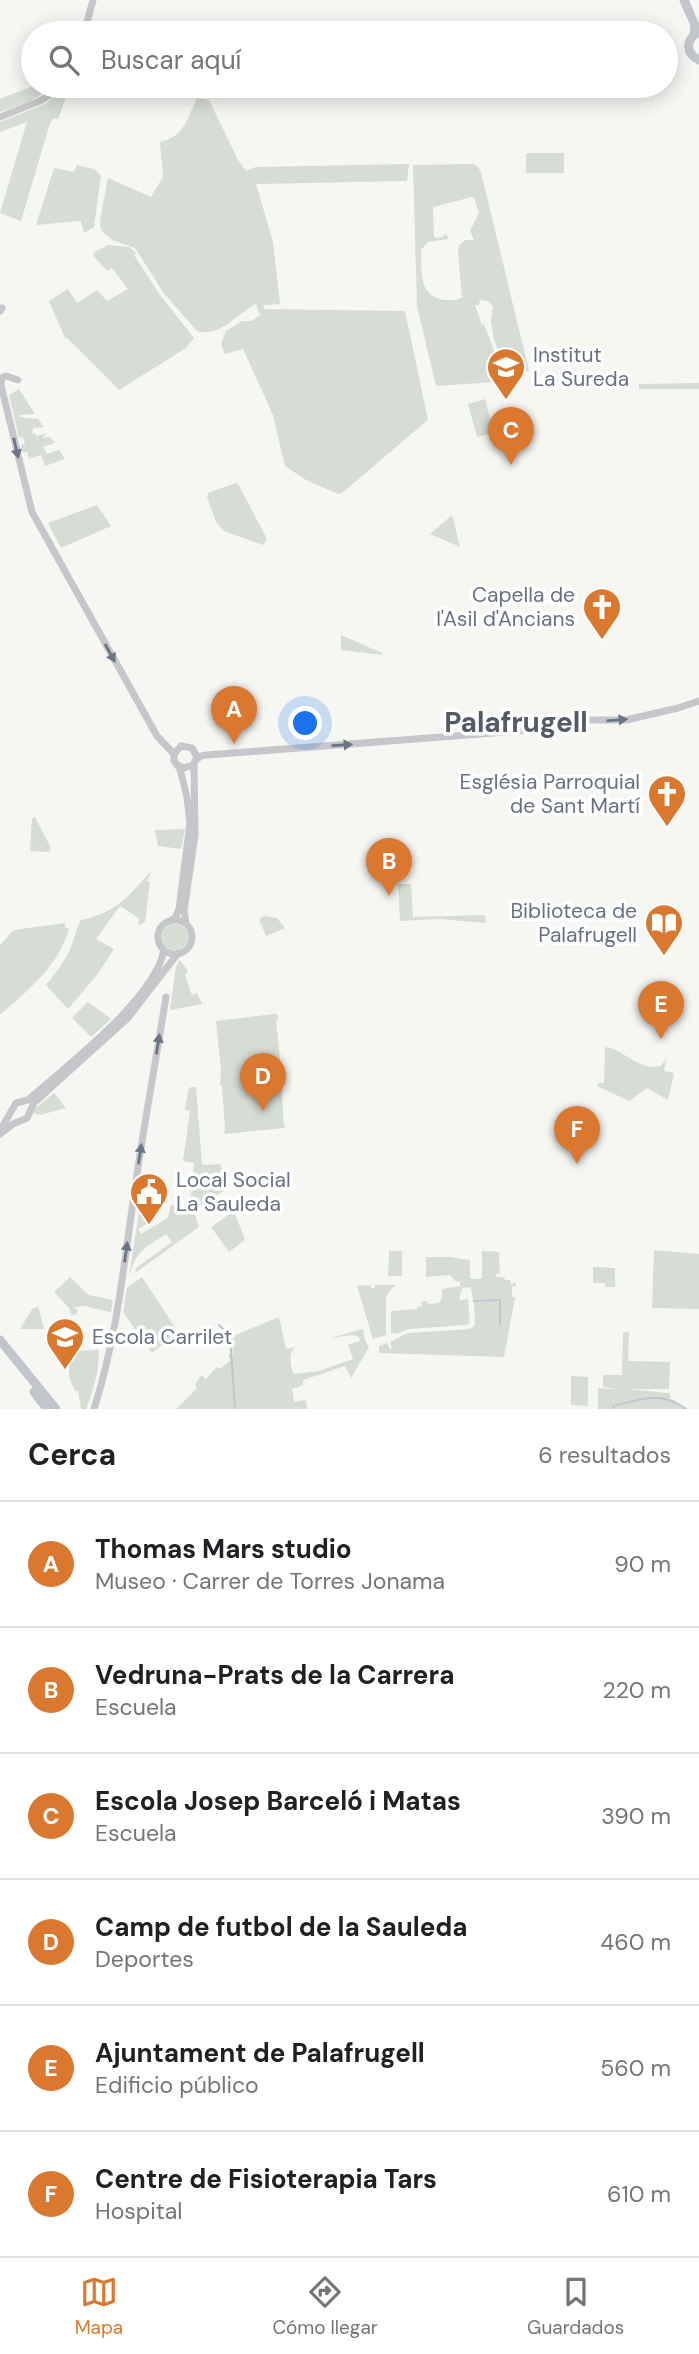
<!DOCTYPE html>
<html lang="es">
<head>
<meta charset="utf-8">
<style>
  body { margin:0; font-family:"DM Sans",sans-serif; background:#f6f6f6; color:#202124 }
  .you { position:absolute; left:306px; top:724px; width:24px; height:24px; margin:-18px; border:5px solid #fff; border-radius:50%; background:#1a73e8; box-shadow:0 0 0 10px #1a73e833 }
  .badge { display:grid; place-items:center; width:46px; height:46px; border-radius:50%; background:#da782f; color:#fff; font-size:23px; font-weight:700 }
  .pin { position:absolute; translate:-50% -58px; filter:drop-shadow(0 2px 4px #0008) }
  .pin::after { content:''; position:absolute; top:37px; width:24px; height:21px; background:inherit; clip-path:polygon(0 0,100% 0,50% 100%) }
  .list { margin:0; padding:0; list-style:none }
  h2 { display:flex; justify-content:space-between; align-items:center; height:91px; margin:0; padding:0 28px; font-size:30px }
  h2 small { font-size:23px; font-weight:400; color:#757577 }
  .list li { display:grid; grid-template-columns:46px 1fr auto; gap:21px; align-items:center; box-sizing:border-box; height:126px; padding:0 28px; border-top:2px solid #e0e0e0 }
  .list b { display:block; font-size:26px; white-space:nowrap }
  .list p { margin:0; font-size:23px; white-space:nowrap; color:#757577 }
  .list em { font-size:23px; font-style:normal; color:#757577 }
  .icon { flex:none; width:38px; height:38px; fill:none; stroke:currentColor; stroke-width:2; stroke-linecap:round; stroke-linejoin:round }
  .map { position:relative; flex:none; width:699px; height:1409px; overflow:hidden }
  .search { position:absolute; background:#fff; box-shadow:0 4px 18px #0003; left:21px; right:21px; top:21px; height:77px; display:flex; align-items:center; gap:18px; box-sizing:border-box; padding:0 24px; border-radius:38px; color:#757577; font-size:26px }
  .sheet { height:847px; background:#fff }
  nav { display:flex; justify-content:space-around; align-items:center; box-sizing:border-box; height:98px; border-top:2px solid #e0e0e0; background:#fff; font-size:19px; color:#757577 }
  nav a { display:grid; justify-items:center; gap:4px }
  nav .on { color:#da782f }
  .map>svg:first-child { display:block }
  .green { fill:#d6ddd4; fill-rule:evenodd }
  .lines { fill:none; stroke-linecap:round; stroke-linejoin:round }
  .stream { stroke:#bfc6cc; stroke-width:2 }
  .minor { stroke:#c5c7cb; stroke-width:7 }
  .major { stroke:#c1c5cc; stroke-width:9 }
  .oneway { fill:#6c7586 }
  .labels { text-anchor:middle; stroke-width:7; stroke-linejoin:round; paint-order:stroke }
  .poi-label { font-size:21px; fill:#677182; stroke:#fff; text-anchor:start }
  .district-label { font-size:28px; font-weight:bold; fill:#545b68; stroke:#fff }
</style>
</head>
<body>
<div class="map">
<svg width="699" height="1409" viewBox="0 0 699 1409">
  <rect width="100%" height="100%" fill="#f6f6f3"/>
  <path class="green" d="M33,86H55L30,101L0,112V99Z
    M68,86H73L66,97L58,119L54,118L50,123L21,221L0,213L27,122L0,132V122L45,104Z
    M197,98L209,100L238,160L246,171L256,167L409,164L407,181L256,184L273,242L280,304L263,305L264,309L405,311L428,420L342,493L338,494L306,480L285,466L273,415L243,349L225,354L221,344L226,331L242,321H251L260,315L256,304C238,312 221,338 197,331L163,292L135,248L112,240L101,230L100,220L108,178L151,197L163,177L160,142C184,137 187,119 197,98Z
    M526,153H564V173H526Z
    M473,164L478,167L481,172L529,371L506,372L494,339L491,322L493,306L488,301L480,300L479,305H475L482,325L484,324L504,377L509,381L436,386L417,306L413,165ZM472,197L474,198L479,213L470,231L474,240H465L459,245L458,254L462,297C456,301 453,300 446,300C418,298 422,271 421,250L428,242L448,239V236L444,234L443,237L436,238L434,236L433,207Z
    M77,165L94,169L101,175L94,227L84,233L81,221L36,225L54,168L74,172Z
    M108,245L129,247L136,253L134,255L160,295L194,338L186,348L119,390L67,338H65L49,301L68,289L77,303L97,290L107,301L128,289L112,268L107,271L93,255L96,251Z
    M699,383V389H639V384Z
    M19,389L35,414L19,415V417L38,419L44,427L33,428L32,434L35,433L36,436L48,433L43,436L44,438L50,437L55,443L43,447L47,454L59,450L65,459L45,466L41,455L29,459L27,452L22,453L21,445L25,444L23,437L19,438L9,395Z
    M485,399L494,433L477,437L468,404Z
    M236,483L238,484L266,537V541L263,545L224,531L216,522L207,497L208,493Z
    M97,505L111,526L61,548L48,523Z
    M452,515L460,547L430,534Z
    M341,635L382,653L383,655L341,650Z
    M35,817L51,848L49,852L30,851L32,819Z
    M185,829L181,849L158,846L155,830Z
    M152,870L147,881L150,882L145,922L138,926L139,918L120,906L96,939L114,949L97,975L68,1009L46,985C56,973 65,961 71,947C75,938 76,928 81,920C118,912 128,896 152,870Z
    M398,884H411L413,917L485,915L486,923L439,919L400,921Z
    M264,916L277,918L285,928L266,936L259,920Z
    M65,923V927L69,929C58,967 28,990 0,1015V945L14,930Z
    M162 937a13 13 0 1 1 26 0a13 13 0 1 1-26 0Z
    M180,960L188,971L185,975L192,995L197,993L202,1004L170,1010L176,966Z
    M88,1002L111,1019L91,1037L72,1018Z
    M274,1014H277L278,1020L276,1021L282,1077L281,1078L284,1126H287L284,1128L225,1134L224,1132L225,1130L222,1086L220,1085L221,1070L216,1021Z
    M605,1047C626,1050 637,1071 661,1066L666,1059L664,1071L674,1073L668,1100L647,1088L629,1101L597,1086L599,1083H604Z
    M191,1087H196L202,1165L220,1164L229,1187L194,1212L199,1227L135,1273L136,1268L172,1242L166,1234C144,1249 136,1250 129,1277L141,1198H143L157,1218L138,1229L141,1234L168,1218L171,1205L190,1207L194,1163L183,1161L190,1111L185,1110L188,1090Z
    M54,1093L66,1108L40,1115L34,1113L35,1106L37,1107Z
    M234,1211L245,1240L229,1252L211,1227Z
    M654,1250L699,1254V1309L652,1308Z
    M389,1251H402V1276H388Z
    M482,1251L499,1252L500,1274H496V1277H504L505,1280H510L511,1284L516,1283V1286L512,1287V1297H515L504,1357L379,1353V1346L387,1343L390,1349L392,1348L390,1342L408,1333L470,1329L475,1325L474,1302L499,1301L501,1325V1299L473,1301L471,1287L462,1288L459,1300L468,1299L470,1322L467,1325L409,1329L396,1334L391,1333V1311L417,1309V1307L422,1306V1301H427L428,1304L439,1303L442,1298V1289L460,1286V1282H463L455,1281L450,1275L426,1277V1257H450L470,1260V1279H482Z
    M593,1267L615,1268V1287H605V1283H593Z
    M70,1277L88,1295L113,1300L111,1312L84,1306L72,1308L77,1309V1314L71,1315L70,1309L54,1292Z
    M142,1277L178,1332L152,1353L123,1312L127,1288Z
    M370,1285L371,1288H375V1285H396L389,1291L386,1297V1335L373,1339L357,1286Z
    M38,1306L44,1329H20L32,1309Z
    M279,1317L286,1349L296,1347C288,1352 290,1366 294,1374L319,1371L353,1359L348,1345L360,1341L359,1337L352,1335L331,1338L363,1329L365,1340L369,1347L351,1378L345,1366L303,1380V1385L292,1389L294,1402L306,1400L307,1409H176L197,1388L195,1385L201,1375L206,1379L217,1367L220,1369L231,1360L228,1356L233,1353L231,1337Z
    M627,1332H629L628,1361L670,1362L669,1389H628L669,1393L671,1398L667,1399L685,1409H613L614,1407L646,1397L614,1405L611,1409H598V1388L623,1390L603,1387V1375H622L623,1333Z
    M99,1350C99,1371 94,1389 86,1409H81L78,1391H75L69,1377V1351Z
    M571,1376L588,1377V1406L571,1405Z"/>
  <g class="lines">
    <path class="stream" d="M474,1301L500,1300V1324
      M219,1325L230,1336L235,1409
      M612,1409L614,1406C640,1399 662,1390 686,1409"/>
    <path class="minor" d="M84,33L93,0
      M0,117L42,100L62,86
      M0,311L2,308
      M0,381L32,512L157,736L174,754
      M1,383L3,377L6,376L18,380
      M196,760L201,756L207,755L545,729L587,720H626L678,708L699,701
      M158 937a17 17 0 1 1 34 0a17 17 0 1 1-34 0Z
      M172,920L175,918L179,909L190,823L187,797L180,769L174,761V754L181,746L192,748L197,757L193,765L184,768L177,765
      M186,923L184,911L195,835L194,764
      M1,1129L16,1103L28,1100C66,1066 155,999 164,950
      M0,1134L13,1124L27,1118L34,1103L128,1018L178,953
      M94,1409C117,1337 124,1263 135,1188C144,1124 156,1060 166,997"/>
    <path class="major" d="M684,0L695,25L694,35
      M697,33C685,41 686,54 699,60
      M0,1340L56,1409
      M34,1392L47,1409"/>
  </g>
  <defs><path id="oneway-solid" d="M-6-.8H1V-3.2L6.5 0L1 3.2V.8H-6Z" transform="scale(1.75)"/></defs>
  <g class="oneway">
    <use href="#oneway-solid" transform="translate(16 448) rotate(77)"/>
    <use href="#oneway-solid" transform="translate(110 653) rotate(61)"/>
    <use href="#oneway-solid" transform="translate(617 720) rotate(-5)"/>
    <use href="#oneway-solid" transform="translate(342 745) rotate(-4)"/>
    <use href="#oneway-solid" transform="translate(158 1044) rotate(-81)"/>
    <use href="#oneway-solid" transform="translate(140 1154) rotate(-81)"/>
    <use href="#oneway-solid" transform="translate(126 1252) rotate(-82)"/>
  </g>
  <defs>
    <symbol id="school-pin" viewBox="-11 -11 22 30"><path d="M0 17L-7.5 6A9.5 9.5 0 1 1 7.5 6Z" fill="#da782f" stroke="#fff"/><path d="M0-5L7-2L0 1L-7-2ZM-4 1L0 2.5L4 1V4Q0 6-4 4Z" fill="#fff"/></symbol>
    <symbol id="church-pin" viewBox="-11 -11 22 30"><path d="M0 17L-7.5 6A9.5 9.5 0 1 1 7.5 6Z" fill="#da782f" stroke="#fff"/><path d="M-1.2-6h2.4v3.5h3.3v2.4h-3.3V6h-2.4V-.1h-3.3v-2.4h3.3Z" fill="#fff"/></symbol>
    <symbol id="library-pin" viewBox="-11 -11 22 30"><path d="M0 17L-7.5 6A9.5 9.5 0 1 1 7.5 6Z" fill="#da782f" stroke="#fff"/><path d="M-6-4Q-3-5.5-.7-3.5V5Q-3 3-6 4ZM6-4Q3-5.5 .7-3.5V5Q3 3 6 4Z" fill="#fff"/></symbol>
    <symbol id="civic-pin" viewBox="-11 -11 22 30"><path d="M0 17L-7.5 6A9.5 9.5 0 1 1 7.5 6Z" fill="#da782f" stroke="#fff"/><path d="M-.6-6.5H3V-4.5H.6V-3L4-1V1h2V6H-6V1h2V-1L-.6-3ZM-1.2 2.5V6h2.4V2.5Z" fill="#fff"/></symbol>
  </defs>
  <g fill-rule="evenodd">
    <use href="#school-pin" x="484" y="345" width="44" height="60"/>
    <use href="#church-pin" x="580" y="585" width="44" height="60"/>
    <use href="#church-pin" x="645" y="772" width="44" height="60"/>
    <use href="#library-pin" x="642" y="901" width="44" height="60"/>
    <use href="#civic-pin" x="127" y="1170" width="44" height="60"/>
    <use href="#school-pin" x="43" y="1315" width="44" height="60"/>
  </g>
  <g class="labels">
    <g class="poi-label">
      <text x="533" y="362">Institut<tspan x="533" dy="24">La Sureda</tspan></text>
      <text x="575" y="602" text-anchor="end">Capella de<tspan x="575" dy="24">l'Asil d'Ancians</tspan></text>
      <text x="640" y="789" text-anchor="end">Església Parroquial<tspan x="640" dy="24">de Sant Martí</tspan></text>
      <text x="637" y="918" text-anchor="end">Biblioteca de<tspan x="637" dy="24">Palafrugell</tspan></text>
      <text x="176" y="1187">Local Social<tspan x="176" dy="24">La Sauleda</tspan></text>
      <text x="92" y="1344">Escola Carrilet</text>
    </g>
    <g class="district-label">
      <text x="516" y="732">Palafrugell</text>
    </g>
  </g>
</svg>
<div class="you"></div>
<div class="pin badge" style="left:234px;top:744px">A</div>
<div class="pin badge" style="left:389px;top:896px">B</div>
<div class="pin badge" style="left:511px;top:465px">C</div>
<div class="pin badge" style="left:263px;top:1111px">D</div>
<div class="pin badge" style="left:661px;top:1039px">E</div>
<div class="pin badge" style="left:577px;top:1164px">F</div>
<div class="search"><svg class="icon" aria-label="search" viewBox="0 0 24 24"><circle cx="10" cy="10" r="6"/><path d="M15 15l6 6"/></svg>Buscar aquí</div>
</div>
<section class="sheet">
<h2>Cerca<small>6 resultados</small></h2>
<ul class="list">
<li><span class="badge">A</span><div><b>Thomas Mars studio</b><p>Museo · Carrer de Torres Jonama</p></div><em>90 m</em></li>
<li><span class="badge">B</span><div><b>Vedruna-Prats de la Carrera</b><p>Escuela</p></div><em>220 m</em></li>
<li><span class="badge">C</span><div><b>Escola Josep Barceló i Matas</b><p>Escuela</p></div><em>390 m</em></li>
<li><span class="badge">D</span><div><b>Camp de futbol de la Sauleda</b><p>Deportes</p></div><em>460 m</em></li>
<li><span class="badge">E</span><div><b>Ajuntament de Palafrugell</b><p>Edificio público</p></div><em>560 m</em></li>
<li><span class="badge">F</span><div><b>Centre de Fisioterapia Tars</b><p>Hospital</p></div><em>610 m</em></li>
</ul>
</section>
<nav>
<a class="on"><svg class="icon" aria-label="map" viewBox="0 0 24 24"><path d="M3 6l6-2 6 2 6-2v14l-6 2-6-2-6 2zM9 4v14M15 6v14"/></svg>Mapa</a>
<a><svg class="icon" aria-label="directions" viewBox="0 0 24 24"><path d="M12 3l9 9-9 9-9-9zM9 14v-3h6M13 9l2 2-2 2"/></svg>Cómo llegar</a>
<a><svg class="icon" aria-label="saved" viewBox="0 0 24 24"><path d="M7 4h10v16l-5-4-5 4z"/></svg>Guardados</a>
</nav>
</body>
</html>
